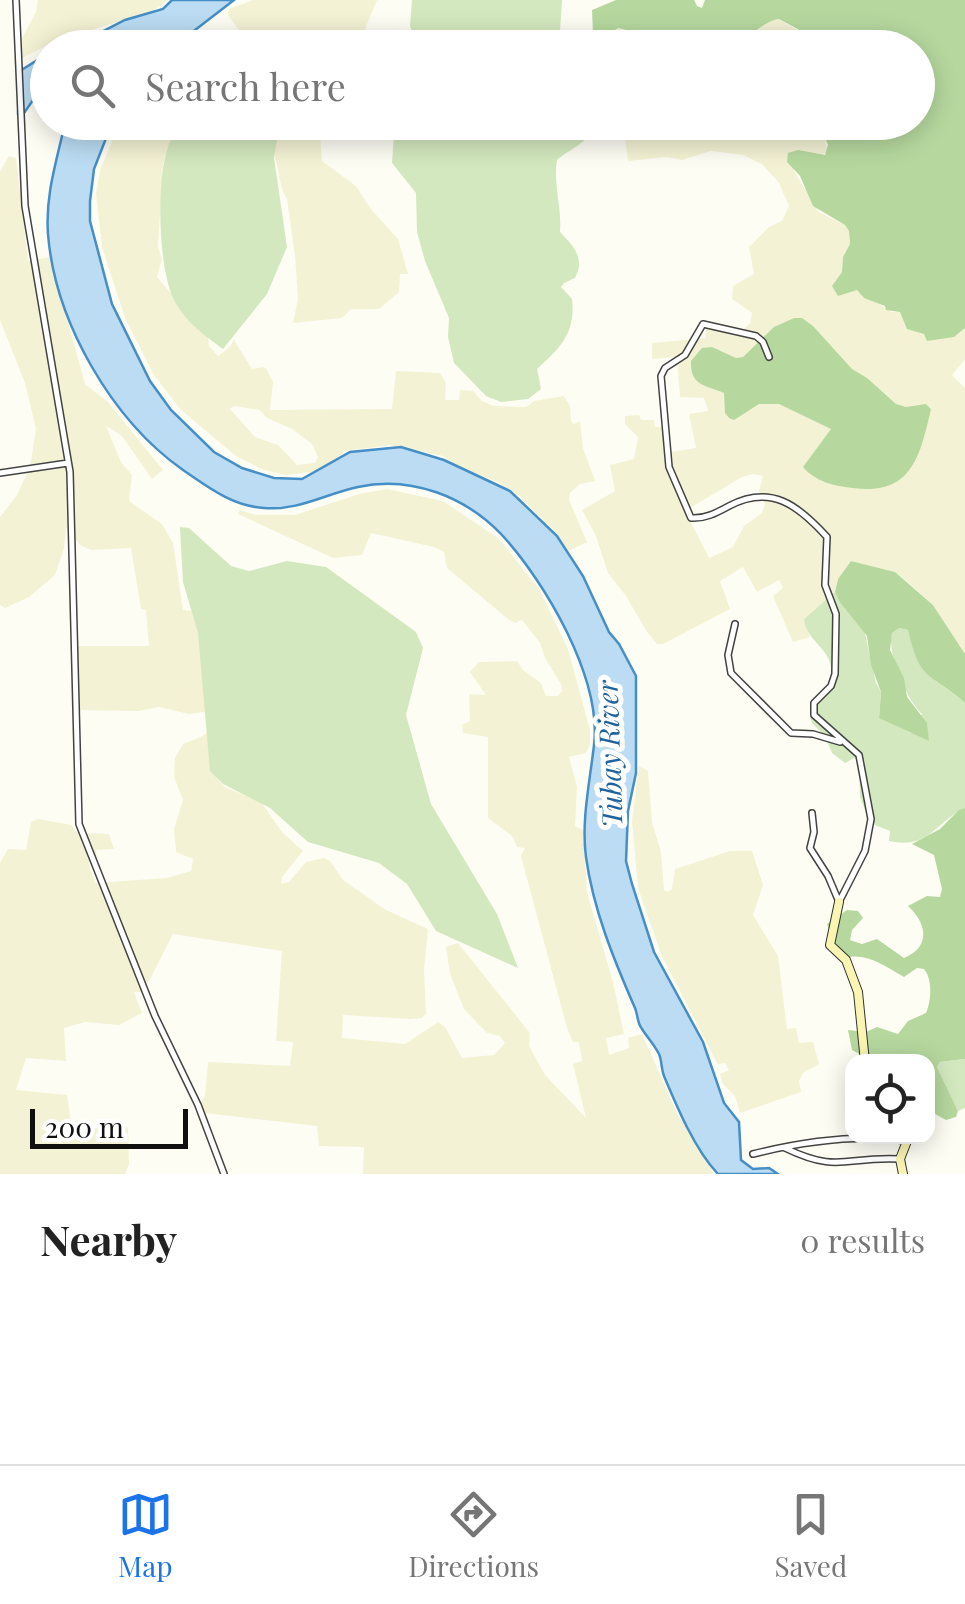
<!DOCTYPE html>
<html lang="en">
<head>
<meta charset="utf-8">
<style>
  body { margin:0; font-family:"Playfair Display",serif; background:#f2f2f2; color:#222 }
  .controls { position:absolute; right:30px; bottom:30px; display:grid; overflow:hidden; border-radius:20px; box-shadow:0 5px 25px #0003 }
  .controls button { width:90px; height:90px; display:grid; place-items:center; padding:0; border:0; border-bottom:2px solid #e0e0e0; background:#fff; color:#222; font:50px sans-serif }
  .scale { position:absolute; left:30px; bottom:25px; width:158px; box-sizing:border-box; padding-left:10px; border:5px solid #101010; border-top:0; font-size:28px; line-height:35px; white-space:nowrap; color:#101010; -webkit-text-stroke:8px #fff; paint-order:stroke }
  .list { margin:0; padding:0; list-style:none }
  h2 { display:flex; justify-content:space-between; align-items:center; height:130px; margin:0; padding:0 40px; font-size:42px }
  h2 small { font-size:32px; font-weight:400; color:#767676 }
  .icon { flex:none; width:55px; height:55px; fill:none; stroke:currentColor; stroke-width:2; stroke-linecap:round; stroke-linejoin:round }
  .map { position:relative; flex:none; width:965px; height:1174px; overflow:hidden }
  .search { position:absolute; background:#fff; box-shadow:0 5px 25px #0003; left:30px; right:30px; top:30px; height:110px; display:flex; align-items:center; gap:25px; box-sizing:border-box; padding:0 35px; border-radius:55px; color:#767676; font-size:38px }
  .sheet { height:290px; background:#fff }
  nav { display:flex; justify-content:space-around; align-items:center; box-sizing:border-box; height:140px; border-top:2px solid #e0e0e0; background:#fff; font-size:28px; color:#767676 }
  nav a { display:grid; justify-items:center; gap:5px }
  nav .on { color:#1a73e8 }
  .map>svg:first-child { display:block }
  .farmland { fill:#f4f2d4; fill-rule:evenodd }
  .green { fill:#d3e8be }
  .forest { fill:#b6d89e }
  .water { fill:#bbdcf3; stroke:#458fc6; stroke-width:2.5 }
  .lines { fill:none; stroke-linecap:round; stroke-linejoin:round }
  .street-casing { stroke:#434343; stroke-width:8 }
  .secondary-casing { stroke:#323232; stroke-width:10 }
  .street { stroke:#fff; stroke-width:5 }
  .secondary { stroke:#faf5b2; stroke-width:8 }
  .labels { text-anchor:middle; stroke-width:10; stroke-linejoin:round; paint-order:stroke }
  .water-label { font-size:28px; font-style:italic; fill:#1f629c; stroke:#fff }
</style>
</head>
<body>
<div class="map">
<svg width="965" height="1174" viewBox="0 0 965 1174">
  <rect width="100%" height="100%" fill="#fefdf4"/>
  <path class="farmland" d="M38,0H168L154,10L54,42L20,59L22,38L36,12Z
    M253,0H377L360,41L344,47H196L218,30L228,40L236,41L238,29L228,15L229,9Z
    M779,19L812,39L831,47L740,48L746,38L771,20Z
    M618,28L637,37L652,39L664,47L597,48L612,29Z
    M120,123H188L165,156L163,165L158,247L162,259L157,277L208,336L209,346L218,356L230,347L234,340L252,369L264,367L267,370L273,382L270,410L392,409L396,371L440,373L446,383L445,400H459L460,390L473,391L482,401L494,406L526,407L534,401L564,396L570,406L571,421L574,424L580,421L583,448L595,481L580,484L570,493L569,500L587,542L568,551L552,528L517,494L498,482L458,467L443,456L390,445L346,451L319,471L286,475L264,470L236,456L180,409L154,375L125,318L102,247L96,194L100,170ZM234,406L260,410L267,418L292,429L312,444L318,457L315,463L297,465L278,445L255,437L230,409Z
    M279,123H319L322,161L356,186L370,208L398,239L408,274H400L399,292L379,309H351L342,318L293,323L298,299L295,256L287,199L282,190L274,151Z
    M592,123H819L828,151L821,156L798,150L794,171L819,212L845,225L849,231L850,244L843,257L842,272L833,286L847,292L857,290L892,312H900L904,319L954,337L965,328V359L952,375L965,388V654L933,605L909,583L895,572L851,561L838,579L835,592L804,619L810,637L793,642L773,596L783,588L779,580L757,592L743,567L720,581L730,609L663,644H657L647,632L626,596L608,573L596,536L582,510L615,491L610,465L634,459L638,437L625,424V416L639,415L641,420H654L655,427H663L665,453L696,448L689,414L708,411L704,398L680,397L677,357L652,359V343L705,338L706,327L740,333L750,323L752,313L732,299L733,286L754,274L749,247L769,227L782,221L789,206L779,183L762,164L743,155L711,151L682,160L667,157L628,161L625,135L595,127ZM753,474L763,476L759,491L765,504L762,513L744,526L733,547L709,558L685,511L742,477Z
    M9,156L16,158L28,261L50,257L85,384L108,402L163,470L152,479L122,436L106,426L121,462L132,475L129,501L162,524L173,543L183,610L193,611L200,632L210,705L204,712L189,714L159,707L139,711L72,710L73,646H149L146,610L141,609L131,548L91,550L80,545L66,527L64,548L55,575L29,597L5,608L0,605V517L17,495L30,467L36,429L25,383L0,320V171Z
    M387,489L443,501L499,539L539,589L568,649L590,730V745L586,753L569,757L577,787L575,826L583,830L587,892L613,982L624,1034L606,1038L609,1055L629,1048L628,1038L642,1034L677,1113L714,1174H363L364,1147L319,1146L317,1126L205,1113L200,1104L205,1096L208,1062L290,1066L293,1042L276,1041L282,951L173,934L149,981L141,992H134L142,1013L119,1025L85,1022L64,1028L66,1061L26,1058L16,1090L67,1095L72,1129L128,1128L129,1164L125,1174H0V863L8,849L26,850L31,822L38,819L72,825L74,831L82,833L109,834L114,849L96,850L97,862H88L95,883L167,878L191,871L193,859L176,852L174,829L183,800L174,777L175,758L183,744L201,737L215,726L213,769L217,779L225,787L261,802L282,832L303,851L282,877L281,884L289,882L306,862L324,858L330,861L343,880L386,910L428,929L424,970L426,1014L422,1018L410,1019L343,1015L342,1038L405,1044L438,1022L445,1027L462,1058L494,1055L505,1043L500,1036L487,1033L464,1009L450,974L446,947L458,943L530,1033L529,1046L545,1075L586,1118L573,1064L582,1061L579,1042H573L567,1028L521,856L525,848L517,847L512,836L488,818V737L463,733L462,725L470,721L469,694L486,695L470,672L479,662L517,661L523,670L541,683L546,696H558L562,691L561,684L545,658L540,643L522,620L515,623L508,619L447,568L444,552L434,547L371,533L362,555L333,558L238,514L239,510L257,515H295L359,494Z
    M639,766L648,771L652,822L661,852L664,890L668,892L672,889L675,869L730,851H752L763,885L753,915L778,956L787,1029L796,1028L799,1043L813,1042L819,1064L803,1073L799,1081L801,1092L740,1113L735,1096L723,1084L720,1074L729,1070L725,1063L718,1064L716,1061L661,954L638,888L632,821Z"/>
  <path class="green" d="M412,0H562L559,47H418L410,26Z
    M187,122L280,123L274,158L287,247L267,294L223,349C204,335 185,322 174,300C158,268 156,181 168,147C171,137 179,129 187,122Z
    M592,123L595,127C585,145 571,148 557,160C553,184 562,207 560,232C572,245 586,257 575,278L564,283L561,287L572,299C576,333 560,348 537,369L541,389L528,399L501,402L486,396L454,363L448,337L449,318L425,261L417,232L416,193L392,163L394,133L405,123Z
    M180,527L189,528L231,566L249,571L287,561L326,567L416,632L423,648L406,715L431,804L497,914L518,968L436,931L407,884L379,863L308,842L270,808L223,784L210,771L198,633L183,582Z
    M835,592L839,601L864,629L876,683L881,692L879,717L911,733L922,714C908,702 886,652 892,633L899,628L908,630C922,682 928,672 965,703V808C936,821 930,850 889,841L890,831L870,823L860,797L859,760L854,758L845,763L832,753L825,736L812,723L810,716C811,695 835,689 831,667C828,647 806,640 804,619Z
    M965,1059V1108L958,1111L937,1067L940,1062Z"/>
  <path class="forest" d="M616,0H694L697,6L702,8L705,0H965V328L954,337L927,341L924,334L907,329L900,312L886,310L885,306L864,298L857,290L838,296L832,286L842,272L843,257L850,244L849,231L845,225L813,206L800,176L787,162L788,153L798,150L825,155L828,145L819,123L918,122V48L831,47L779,19C767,20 746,37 740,47C722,48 678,53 664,47C649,41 634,31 618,28L598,41L593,34L592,10Z
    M794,318H802L813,326L852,369L867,378L896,404L906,407L926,404L931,409C920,456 912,496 853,488C834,486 816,482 803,467L831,429L779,404H759L734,420L729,418L725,413L724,393C705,385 690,386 691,361L702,348L712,347L736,358L743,357L774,327Z
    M851,561L895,572L933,605L965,654V703C930,672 920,683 908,630L899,628L892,633L890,650L904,678L907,697L927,723L929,741L879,718L881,692L871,665L867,636L839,601L835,592L838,579Z
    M965,808V1059L940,1062L937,1067L958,1111L956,1117L946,1120L928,1110V1062L872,1061L852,1050L848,1030L866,1032L877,1027L898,1034L908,1021L926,1013C931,1001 933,980 924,969L917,968L904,977C881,964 863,950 838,960L827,924L847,910L858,911L863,918L852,930L850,940L862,944L877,939L904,958C931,947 927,923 908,906L927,896L940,897L942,889L934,855L912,844L940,829L959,810Z"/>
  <path class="water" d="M172,0H234L173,47H63L74,46L125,20L163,9Z
    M47,54V80L22,116L18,114L20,71Z
    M65,123H112L94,169L90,201V221L112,304L150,381L171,410L214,452L242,468L274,478L302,479L350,452L401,447L444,460L510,491L557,536L583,576L609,632L619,644L636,676V773L628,811L626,861L632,884L654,952L703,1042L724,1103L739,1122L741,1160L753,1169L769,1168L778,1174H718C695,1150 677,1107 664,1076C661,1068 662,1061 659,1054C654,1044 647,1037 642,1029C637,1023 638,1015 635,1008C614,960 593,909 586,857C581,821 590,781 594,745C602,678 545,582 502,535C466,497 411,475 358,487C325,494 298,511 264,508C232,506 208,487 183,470C112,420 55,322 48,234C45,195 57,160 65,123Z"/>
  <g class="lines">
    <defs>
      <path id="street" d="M16,0L25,206L70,472L79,824L155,1016L198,1105L224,1174
        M769,357L763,342L756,336L703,324L685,355L665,368L661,376L669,467L691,518C705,519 716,513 729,506C771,484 798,505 827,537L825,585L836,614L835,674L831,686L814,703V715L859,755L871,819L865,851L839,902
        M0,473L68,463
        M735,624L728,655L731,673L791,733L813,734L840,742
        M812,813L814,832L810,848L828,876L839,902
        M785,1148C839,1174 845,1156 900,1159
        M753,1154C801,1142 858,1134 908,1141"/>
      <path id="secondary" d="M839,902L830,945L846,960L858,992L865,1062
        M903,1174L900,1159L909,1136"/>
    </defs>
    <use href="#street" class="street-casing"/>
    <use href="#secondary" class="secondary-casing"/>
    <use href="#street" class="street"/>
    <use href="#secondary" class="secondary"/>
  </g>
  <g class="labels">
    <g class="water-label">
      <text transform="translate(610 754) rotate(-92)" y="10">Tubay River</text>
    </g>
  </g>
</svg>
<div class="controls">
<button><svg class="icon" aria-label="locate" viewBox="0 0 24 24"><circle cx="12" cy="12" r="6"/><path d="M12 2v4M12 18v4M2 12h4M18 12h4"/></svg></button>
</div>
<div class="scale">200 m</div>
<div class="search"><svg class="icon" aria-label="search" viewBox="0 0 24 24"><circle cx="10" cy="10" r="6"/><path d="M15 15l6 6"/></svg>Search here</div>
</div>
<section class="sheet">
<h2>Nearby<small>0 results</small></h2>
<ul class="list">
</ul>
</section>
<nav>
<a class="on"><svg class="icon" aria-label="map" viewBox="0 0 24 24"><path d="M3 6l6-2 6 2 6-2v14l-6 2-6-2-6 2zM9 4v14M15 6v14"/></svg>Map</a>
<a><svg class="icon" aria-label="directions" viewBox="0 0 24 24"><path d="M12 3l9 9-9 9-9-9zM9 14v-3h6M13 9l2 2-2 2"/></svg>Directions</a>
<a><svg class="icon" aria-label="saved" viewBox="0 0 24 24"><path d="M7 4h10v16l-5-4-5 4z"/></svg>Saved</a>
</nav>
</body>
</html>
